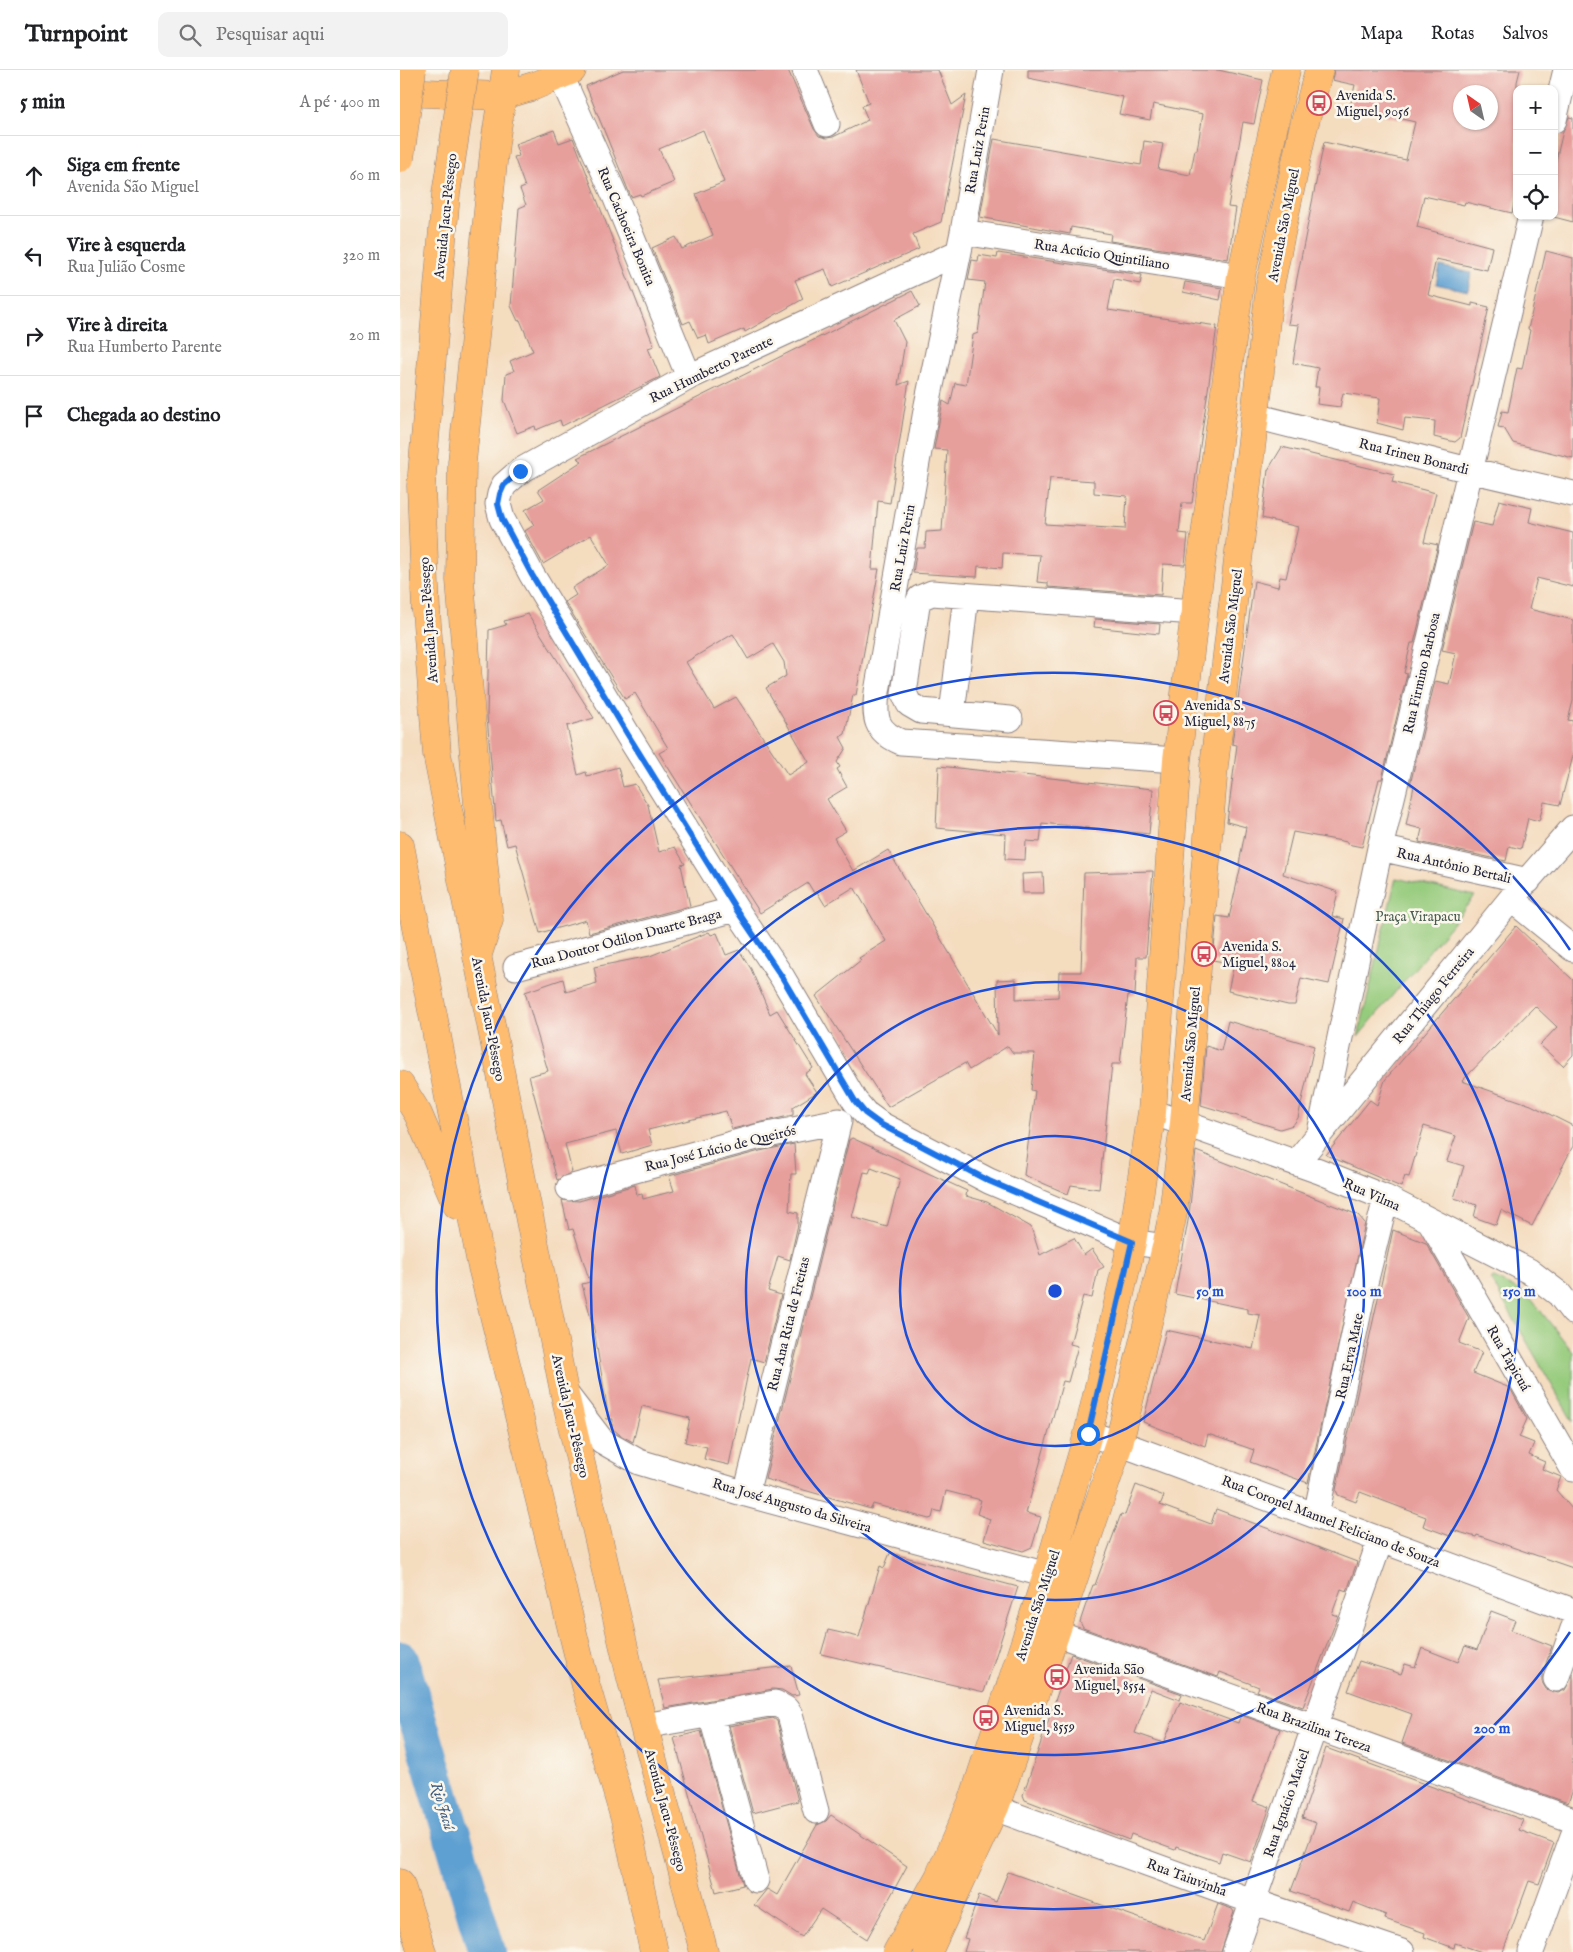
<!DOCTYPE html>
<html lang="pt">
<head>
<meta charset="utf-8">
<style>
  body { margin:0; font-family:"IM FELL English",serif; background:#f2f2f2; color:#202124 }
  .controls { position:absolute; right:15px; top:15px; display:grid; overflow:hidden; border-radius:10px; box-shadow:0 1px 4px #0004 }
  .controls button { width:45px; height:45px; display:grid; place-items:center; padding:0; border:0; border-bottom:1px solid #e0e0e0; background:#fff; color:#202124; font:25px sans-serif }
  .compass { position:absolute; left:1053px; top:15px; width:45px; height:45px; border-radius:50%; background:#fff; box-shadow:0 1px 4px #0004; rotate:326deg }
  .stop { position:absolute; width:15px; height:15px; margin:-11px; border:4px solid #1a73e8; border-radius:50%; background:#fff }
  .stop.end { background:#1a73e8; border-color:#fff; box-shadow:0 1px 5px #0008 }
  .list { margin:0; padding:0; list-style:none }
  h2 { display:flex; justify-content:space-between; align-items:center; height:65px; margin:0; padding:0 20px; font-size:21px }
  h2 small { font-size:16px; font-weight:400; color:#757577 }
  .list li { display:grid; grid-template-columns:32px 1fr auto; gap:15px; align-items:center; box-sizing:border-box; height:80px; padding:0 20px; border-top:1px solid #e0e0e0 }
  .list b { display:block; font-size:19px; white-space:nowrap }
  .list p { margin:0; font-size:16px; white-space:nowrap; color:#757577 }
  .list em { font-size:16px; font-style:normal; color:#757577 }
  .icon { flex:none; width:28px; height:28px; fill:none; stroke:currentColor; stroke-width:2; stroke-linecap:round; stroke-linejoin:round }
  .map { position:relative; flex:none; width:1173px; height:1882px; overflow:hidden }
  header { display:flex; align-items:center; gap:30px; box-sizing:border-box; height:70px; padding:0 25px; background:#fff; border-bottom:1px solid #e0e0e0 }
  header strong { font-size:24px }
  nav { display:flex; gap:28px; margin-inline-start:auto; font-size:18px }
  .search { width:350px; height:45px; background:#f2f2f2; display:flex; align-items:center; gap:12px; box-sizing:border-box; padding:0 18px; border-radius:10px; color:#757577; font-size:19px }
  main { display:flex }
  aside { flex:1; background:#fff }
  .map>svg:first-child { display:block }
  .green { fill:#95cb7c; stroke:#5c765c }
  .water { fill:#5fa0d2; stroke:#406186 }
  .lines { fill:none; stroke-linecap:round; stroke-linejoin:round }
  .river { stroke:#5fa0d2; stroke-width:38 }
  .building { fill:#e79f9c; fill-rule:evenodd }
  .minor-casing { stroke:#8b7f7d; stroke-width:27 }
  .major-casing { stroke:#8b7f7d; stroke-width:29 }
  .highway-casing { stroke:#8b7f7d; stroke-width:29 }
  .minor { stroke:#fff; stroke-width:25 }
  .major { stroke:#febc70; stroke-width:28 }
  .highway { stroke:#febc70; stroke-width:28 }
  .highway-bridge-casing { stroke:#8b7f7d; stroke-width:29; stroke-linecap:butt }
  .highway-bridge { stroke:#febc70; stroke-width:28 }
  .route { stroke:#1a73e8; stroke-width:6 }
  .ring { fill:none; stroke:#1d4ed8; stroke-width:2.5 }
  .labels { text-anchor:middle; stroke-width:5; stroke-linejoin:round; paint-order:stroke }
  .poi-label { font-size:14px; fill:#22223b; stroke:#fbf7ec; text-anchor:start }
  .street-label { font-size:14px; fill:#22223b; stroke:#fbf7ec }
  .park-label { font-size:14px; fill:#4a5d52; stroke:#fbf7ec }
  .water-label { font-size:15px; font-style:italic; fill:#3d5b7f; stroke:#fbf7ec }
  .centre { fill:#1d4ed8; stroke:#fbf7ec; stroke-width:2.5 }
  .ring-label { font-size:15px; text-anchor:middle; font-weight:bold; fill:#1d4ed8; stroke:#fbf7ec; stroke-width:5; stroke-linejoin:round; paint-order:stroke }
</style>
</head>
<body>
<header>
<strong>Turnpoint</strong>
<div class="search"><svg class="icon" aria-label="search" viewBox="0 0 24 24"><circle cx="10" cy="10" r="6"/><path d="M15 15l6 6"/></svg>Pesquisar aqui</div>
<nav><a>Mapa</a><a>Rotas</a><a>Salvos</a></nav>
</header>
<main>
<aside>
<h2>5 min<small>A pé · 400 m</small></h2>
<ul class="list">
<li><svg class="icon" aria-label="ahead" viewBox="0 0 24 24"><path d="M12 20V5M6 11l6-6 6 6"/></svg><div><b>Siga em frente</b><p>Avenida São Miguel</p></div><em>60 m</em></li>
<li><svg class="icon" aria-label="left" viewBox="0 0 24 24"><path d="M17 20v-9H6M10 6l-5 5 5 5"/></svg><div><b>Vire à esquerda</b><p>Rua Julião Cosme</p></div><em>320 m</em></li>
<li><svg class="icon" aria-label="right" viewBox="0 0 24 24"><path d="M7 20v-9h11M14 6l5 5-5 5"/></svg><div><b>Vire à direita</b><p>Rua Humberto Parente</p></div><em>20 m</em></li>
<li><svg class="icon" aria-label="arrive" viewBox="0 0 24 24"><path d="M6 21V4h12l-3 4 3 4H6"/></svg><div><b>Chegada ao destino</b></div></li>
</ul>
</aside>
<div class="map">
<svg width="1173" height="1882" viewBox="0 0 1173 1882">
  <rect width="100%" height="100%" fill="#fbf7ec"/>
  <filter id="ink" filterUnits="userSpaceOnUse"><feTurbulence type="fractalNoise" baseFrequency=".02" numOctaves="2"/><feDisplacementMap in="SourceGraphic" scale="10" xChannelSelector="R" yChannelSelector="G"/><feConvolveMatrix kernelMatrix="1 2 1 2 8 2 1 2 1" color-interpolation-filters="sRGB"/></filter>
  <filter id="wash" filterUnits="userSpaceOnUse"><feTurbulence type="fractalNoise" baseFrequency=".0096" numOctaves="4" result="noise"/><feDisplacementMap in="SourceGraphic" scale="20" xChannelSelector="R" yChannelSelector="G"/><feGaussianBlur stdDeviation="1.12" result="paint"/><feColorMatrix in="noise" values="0 0 0 0 0 0 0 0 0 0 0 0 0 0 0 0 0 1.4 0 .05"/><feComposite in="paint" operator="in"/></filter>
  <g filter="url(#wash)">
    <rect width="100%" height="100%" fill="#f4dcbf"/>
    <path class="green" d="M996,808L1075,826L958,967L995,812Z
      M1094,1208L1124,1223L1132,1230L1173,1282V1352L1093,1213L1091,1209Z"/>
    <path class="water" d="M1040,196L1071,203L1068,221L1036,214Z"/>
    <g class="lines">
      <path class="river" d="M0,1590L87,1882"/>
    </g>
    <g id="blocks">
      <path class="building" d="M223,0H388L414,59L419,66L426,68L433,67L468,50L462,36L469,33L456,0H538L552,35L566,25L541,152L513,164L519,179L432,217L425,199L395,210L403,229L345,262L344,259L309,274L306,265L298,268L290,251L283,254L252,178L276,167L282,179L313,165L296,124L324,112L303,60L259,79L274,112L241,126L240,124L231,127L186,16Z
        M628,0H818L863,10L854,54L843,52L828,137L836,138L828,189L710,171L711,164L671,157L670,164L580,147L594,69L741,95L744,71L763,74L758,99L790,105L795,80H797L803,44L753,34L750,50L719,44L723,27L628,8Z
        M934,0H1120L1117,12V124L1112,143L1065,132L1064,135L1024,126L1017,157L1092,177L1087,200L1036,189L1028,225L1072,236V233L1089,237L1060,368L1055,372L1034,367L1035,351L1005,348L1003,360L977,353L980,328L943,323L940,337L917,334L919,317H915L918,298L893,293L899,255L888,254L924,72L1006,90L1015,52L950,37L955,15L932,10ZM1060,22H1090V52H1060Z
        M1169,47L1173,48V152L1154,147V99L1163,61Z
        M154,60L159,73L173,68L254,276L248,278L260,307L162,356L160,350L136,360L135,356L117,363L104,330L106,304L114,301L110,291L133,281L120,250L118,251L111,236L119,138L126,135L120,119L125,117L114,87L119,86L115,74Z
        M1146,181L1173,188V388L1113,373L1104,358L1098,357L1102,341L1108,342L1117,298L1122,299L1130,260L1128,259Z
        M598,183L742,205L740,214L714,209L708,240L817,256L792,433H782L779,463L788,464L785,495L763,494L761,525L648,517V513L637,512L640,485L603,483L602,498L578,496L577,507L513,503L517,478H525L526,462L542,461L547,380L534,379L543,331L550,335L555,313L566,315L573,265L578,263L585,212L568,210L572,190L578,191L579,185L597,188ZM650,408L694,411V423L727,426L725,459L645,454Z
        M785,212L822,218L820,230L783,222Z
        M512,221L520,236L494,250L505,272L498,315L509,311L490,433L478,431L472,499H479L456,625H453L445,664L440,667L446,678L437,692L440,697L437,699L447,717L427,729L446,761L434,768L453,801L488,780L598,965L597,910L616,909V929L658,927L659,902H681L684,803L753,801L746,887H737L735,925H728L720,994H712L699,1119L671,1115L668,1124L624,1105L635,1021L631,1020L635,983H613L608,976L569,1000L565,993L488,1037L416,926L461,890L459,888L486,871L454,817L425,835L417,822L414,823L408,813L360,843L259,683L268,678L235,623L225,629L165,532L176,525L172,518L209,495L191,465L143,494L125,461L134,455L125,440L144,429L138,420L182,391L177,388ZM333,564L348,589L373,574L384,592L386,606L366,618L409,692L388,705L336,627L314,639L286,592Z
        M882,377L994,404L992,412L1036,423L1024,472L1038,475L1014,573H1011L1004,603L1007,604L982,709H979L962,777L947,774V772L893,762L883,804L938,822L932,846L944,849L929,914L901,908L895,935H888L828,921L834,894L813,890L817,846L829,848L841,795L839,794L846,757L827,752L837,675L832,674L854,511L878,517L880,507L886,508L898,457L862,448L868,400Z
        M1099,430L1132,438L1129,452L1173,463V517L1137,508L1129,539L1173,550V631L1168,650L1173,651V686L1160,735L1144,732L1139,751L1128,748L1121,779L1109,776L1106,791L1019,772L1022,759L1006,755L1014,716L1010,715L1035,611L1049,614L1056,583L1042,580L1073,452L1092,456Z
        M128,544L194,648L167,656L178,705L186,702L187,706L218,697L223,717L235,714L248,735L259,782L275,777L285,794L281,795L290,836L189,863L186,850L140,863L115,774L107,776L101,750L96,751L87,646L89,560L106,555L104,551Z
        M695,549L760,554L759,564L694,557Z
        M539,696L753,719L749,764L642,753L640,772L626,771L625,790L605,789L606,764L536,758Z
        M643,803L644,823H623L622,804Z
        M1116,856L1173,910V985L1163,996L1140,975L1157,957L1135,936L1062,1011L1131,1035L1173,1056V1076L1132,1156L1101,1140L1096,1155L1074,1147L1077,1135L1054,1128L1064,1096L1047,1091L1056,1066L1024,1056L1009,1107L1005,1106L1001,1117L926,1085L970,1030L977,1035L985,1010Z
        M309,862L311,865L317,863L326,885L339,880L351,899L370,944L377,940L413,998L405,1004L417,1022L393,1037V1045L332,1059L326,1041L248,1060L252,1075L222,1084L216,1061L165,1074L172,1102L157,1110L129,1006L148,1001L125,922L163,909L166,922L197,913L194,897L250,886Z
        M828,951L914,976L898,1048L893,1055L880,1059L801,1035L806,976L821,981Z
        M452,1068L567,1121L566,1126L587,1132L631,1157L640,1185L674,1168L684,1185L692,1179L704,1197L698,1200L692,1228L683,1226L670,1274L678,1276L668,1312L663,1311L626,1443L641,1447L632,1477L623,1481L584,1470L590,1449L577,1444L581,1430L546,1421L541,1442L534,1440L532,1448L529,1449L473,1434L471,1439L365,1409L449,1070ZM471,1098L500,1109L487,1157L452,1147L464,1102L469,1103Z
        M394,1074L396,1104H391L389,1141L398,1143V1154L390,1190L378,1186L368,1221L381,1225L364,1292L351,1288L329,1395L304,1389L307,1377L285,1372L290,1348L242,1336L233,1372L220,1365L212,1358L213,1349H206L208,1343L194,1260L182,1214L190,1212L173,1159L169,1160L162,1130L179,1131L235,1115L237,1125L242,1124L243,1129L274,1121L269,1106L360,1081Z
        M796,1081L958,1145L965,1153L908,1413L850,1392L854,1380L808,1364L805,1376L743,1352L766,1260L853,1279L860,1245L848,1243V1239L775,1224L789,1145Z
        M993,1160L1026,1173L1069,1248L1059,1273L1082,1282L1073,1303L1110,1318L1127,1349L1119,1367L1134,1373L1129,1385L1145,1392L1142,1399L1161,1407L1156,1420L1173,1440V1498L1077,1465L1076,1467L1052,1460L1050,1466L1023,1456L1026,1447L960,1422L956,1432L938,1425L936,1420Z
        M736,1415L764,1426L760,1435L811,1454L816,1439L957,1492L947,1521L941,1519L932,1544L938,1546L903,1637L857,1621L859,1617L820,1602L818,1607L683,1558L680,1552L685,1537L693,1515H695L721,1444L725,1445Z
        M490,1483L618,1517L584,1622L421,1584L428,1560L459,1567L480,1496L484,1498Z
        M1091,1541L1115,1550L1111,1560L1152,1576L1142,1605V1612L1146,1619L1158,1623L1165,1620L1173,1604V1720L1168,1733L1002,1673L1012,1644L948,1621L959,1591L1001,1604L1005,1594L1015,1597L1022,1578L1058,1592L1065,1576L1077,1580Z
        M671,1584L782,1624L780,1630L751,1619L735,1663L764,1673L780,1632L838,1653L841,1645L880,1659L853,1731L870,1737L851,1792L822,1782L819,1792L776,1777L775,1780L731,1764L729,1770L625,1730L623,1725Z
        M391,1596L399,1625L392,1626L382,1620L373,1619L265,1638L258,1610Z
        M373,1648L377,1651L398,1731L353,1743L329,1656Z
        M301,1661L343,1815L316,1822L274,1668Z
        M926,1678L1123,1750L1119,1760L1154,1773L1139,1814L1129,1811L1103,1882H1082L1055,1873L1054,1878L1024,1867L1025,1863L985,1849L986,1845L953,1832L949,1842L891,1821L916,1753L902,1748Z
        M431,1745L507,1796L467,1869L421,1839L402,1867L354,1835L367,1819L377,1825L417,1755L426,1751Z
        M608,1802L804,1871L818,1834L832,1839L834,1842L821,1882H564L568,1869L564,1868L579,1825L596,1832Z"/>
    </g>
  </g>
  <g filter="url(#ink)">
    <use href="#blocks" fill-opacity="0" stroke="#8b7f7d" stroke-width="1"/>
    <g class="lines">
      <defs>
        <path id="minor" d="M405,0L427,54
          M591,0L563,162L527,335L477,622C474,648 475,661 501,672L777,690
          M161,6L215,126L289,307
          M1154,50L1166,0
          M563,162L841,206
          M557,183L289,307L120,401L104,415L100,424L98,434L102,449L132,505L228,665L336,839L382,907L455,1031L465,1043L480,1054L589,1111L732,1172L766,1177
          M855,346L1069,400L1173,424
          M552,644L566,526
          M610,649L521,641L509,634L504,623L517,535L520,528L532,523L795,542
          M980,778L1128,811
          M1111,829L1173,879
          M116,897L336,839
          M752,1042L919,1101L986,1128L1129,1201L1159,1224L1173,1242
          M920,1062L980,778L1131,146
          M896,1093L1111,829L1173,758
          M169,1118L357,1067L439,1051L346,1424
          M1030,1151L1173,1399
          M166,1324L202,1371L239,1392L346,1424L647,1505
          M688,1364L719,1373L1173,1541
          M916,1445L964,1217L986,1128
          M655,1563L1173,1750
          M1156,1609L1173,1559
          M311,1644L356,1810
          M244,1656L375,1633L386,1639L390,1645L416,1741
          M575,1731L852,1831L1002,1882
          M835,1882L980,1471
          M1131,1882L1173,1766"/>
        <path id="major" d="M0,22L101,26L134,16L172,0
          M77,887L89,850L78,735L60,510L62,392L95,73L106,0
          M0,1813L22,1882
          M497,1882L539,1807L573,1730L647,1505L688,1364L732,1172L752,1042L777,690L798,516L841,206L886,0
          M528,1882L595,1737L642,1603L719,1373L766,1177L773,1143L784,1053L814,696L870,216L902,63L919,0"/>
        <path id="highway" d="M26,541L37,684L164,1321L231,1608L304,1882
          M0,775L81,1193L186,1616L227,1756L254,1882
          M0,1015L18,1044L57,1135"/>
      </defs>
      <use href="#minor" class="minor-casing"/>
      <use href="#major" class="major-casing"/>
      <use href="#highway" class="highway-casing"/>
      <use href="#minor" class="minor"/>
      <use href="#major" class="major"/>
      <use href="#highway" class="highway"/>
      <defs>
        <path id="highway-bridge" d="M0,88L12,0
          M26,541L21,416L46,124L65,0"/>
      </defs>
      <use href="#highway-bridge" class="highway-bridge-casing"/>
      <use href="#highway-bridge" class="highway-bridge"/>
    </g>
  </g>
  <g class="lines" filter="url(#ink)">
    <path class="route" d="M120,401L104,415L100,424L98,434L102,449L132,505L228,665L336,839L382,907L455,1031L465,1043L480,1054L589,1111L732,1172L688,1364"/>
  </g>
  <g class="ring">
    <circle cx="655" cy="1221" r="155"/>
    <circle cx="655" cy="1221" r="309"/>
    <circle cx="655" cy="1221" r="464"/>
    <path d="M1170 1562A618 618 0 1 1 1170 880"/>
  </g>
  <defs>
    <symbol id="bus-ring" viewBox="-11 -11 22 22"><circle r="9.5" fill="#fbf7ec" stroke="#d1495b" stroke-width="1.5"/><path d="M-5-6H5V4H4V6H2V4H-2V6H-4V4H-5ZM-3.5-4V0h7V-4ZM-3.5 1.2v1.5H-2V1.2ZM2 1.2v1.5H3.5V1.2Z" fill="#d1495b"/></symbol>
  </defs>
  <g fill-rule="evenodd">
    <use href="#bus-ring" x="905" y="19" width="28" height="28"/>
    <use href="#bus-ring" x="752" y="629" width="28" height="28"/>
    <use href="#bus-ring" x="790" y="870" width="28" height="28"/>
    <use href="#bus-ring" x="643" y="1593" width="28" height="28"/>
    <use href="#bus-ring" x="572" y="1634" width="28" height="28"/>
  </g>
  <g class="labels">
    <g class="poi-label">
      <text x="936" y="30">Avenida S.<tspan x="936" dy="16">Miguel, 9056</tspan></text>
      <text x="784" y="640">Avenida S.<tspan x="784" dy="16">Miguel, 8875</tspan></text>
      <text x="822" y="881">Avenida S.<tspan x="822" dy="16">Miguel, 8804</tspan></text>
      <text x="674" y="1604">Avenida São<tspan x="674" dy="16">Miguel, 8554</tspan></text>
      <text x="604" y="1645">Avenida S.<tspan x="604" dy="16">Miguel, 8559</tspan></text>
    </g>
    <g class="street-label">
      <text transform="translate(577 80) rotate(-80)" y="5">Rua Luiz Perin</text>
      <text transform="translate(45 146) rotate(-84)" y="5">Avenida Jacu-Pêssego</text>
      <text transform="translate(883 155) rotate(-79)" y="5">Avenida São Miguel</text>
      <text transform="translate(227 156) rotate(67)" y="5">Rua Cachoeira Bonita</text>
      <text transform="translate(702 184) rotate(9)" y="5">Rua Acúcio Quintiliano</text>
      <text transform="translate(311 299) rotate(-26)" y="5">Rua Humberto Parente</text>
      <text transform="translate(1014 386) rotate(14)" y="5">Rua Irineu Bonardi</text>
      <text transform="translate(502 478) rotate(-80)" y="5">Rua Luiz Perin</text>
      <text transform="translate(28 550) rotate(-94)" y="5">Avenida Jacu-Pêssego</text>
      <text transform="translate(830 556) rotate(-83)" y="5">Avenida São Miguel</text>
      <text transform="translate(1021 603) rotate(-77)" y="5">Rua Firmino Barbosa</text>
      <text transform="translate(1054 795) rotate(13)" y="5">Rua Antônio Bertali</text>
      <text transform="translate(226 868) rotate(-15)" y="5">Rua Doutor Odilon Duarte Braga</text>
      <text transform="translate(1033 925) rotate(-51)" y="5">Rua Thiago Ferreira</text>
      <text transform="translate(89 949) rotate(79)" y="5">Avenida Jacu-Pêssego</text>
      <text transform="translate(790 974) rotate(-85)" y="5">Avenida São Miguel</text>
      <text transform="translate(320 1078) rotate(-14)" y="5">Rua José Lúcio de Queirós</text>
      <text transform="translate(972 1124) rotate(24)" y="5">Rua Vilma</text>
      <text transform="translate(388 1254) rotate(-76)" y="5">Rua Ana Rita de Freitas</text>
      <text transform="translate(949 1286) rotate(-78)" y="5">Rua Erva Mate</text>
      <text transform="translate(1109 1288) rotate(60)" y="5">Rua Tapicuá</text>
      <text transform="translate(171 1346) rotate(77)" y="5">Avenida Jacu-Pêssego</text>
      <text transform="translate(392 1435) rotate(16)" y="5">Rua José Augusto da Silveira</text>
      <text transform="translate(931 1451) rotate(21)" y="5">Rua Coronel Manuel Feliciano de Souza</text>
      <text transform="translate(637 1535) rotate(-72)" y="5">Avenida São Miguel</text>
      <text transform="translate(914 1657) rotate(20)" y="5">Rua Brazilina Tereza</text>
      <text transform="translate(886 1733) rotate(-71)" y="5">Rua Ignácio Maciel</text>
      <text transform="translate(266 1740) rotate(75)" y="5">Avenida Jacu-Pêssego</text>
      <text transform="translate(787 1807) rotate(20)" y="5">Rua Taiuvinha</text>
    </g>
    <g class="park-label">
      <text x="1018" y="851">Praça Virapacu</text>
    </g>
    <g class="water-label">
      <text transform="translate(43 1736) rotate(73)" y="5">Rio Jacú</text>
    </g>
  </g>
  <circle cx="655" cy="1221" r="8" class="centre"/>
  <g class="ring-label">
    <text x="810" y="1226">50 m</text>
    <text x="964" y="1226">100 m</text>
    <text x="1119" y="1226">150 m</text>
    <text x="1092" y="1663">200 m</text>
  </g>
</svg>
<div class="controls">
<button>+</button>
<button>−</button>
<button><svg class="icon" aria-label="locate" viewBox="0 0 24 24"><circle cx="12" cy="12" r="6"/><path d="M12 2v4M12 18v4M2 12h4M18 12h4"/></svg></button>
</div>
<svg class="compass" viewBox="-18 -18 36 36"><path d="M0-13l5 13h-10z" fill="#e53935"/><path d="M0 13l5-13h-10z" fill="#757577"/></svg>
<div class="stop" style="left:688px;top:1364px"></div>
<div class="stop end" style="left:120px;top:401px"></div>
</div>
</main>
</body>
</html>
